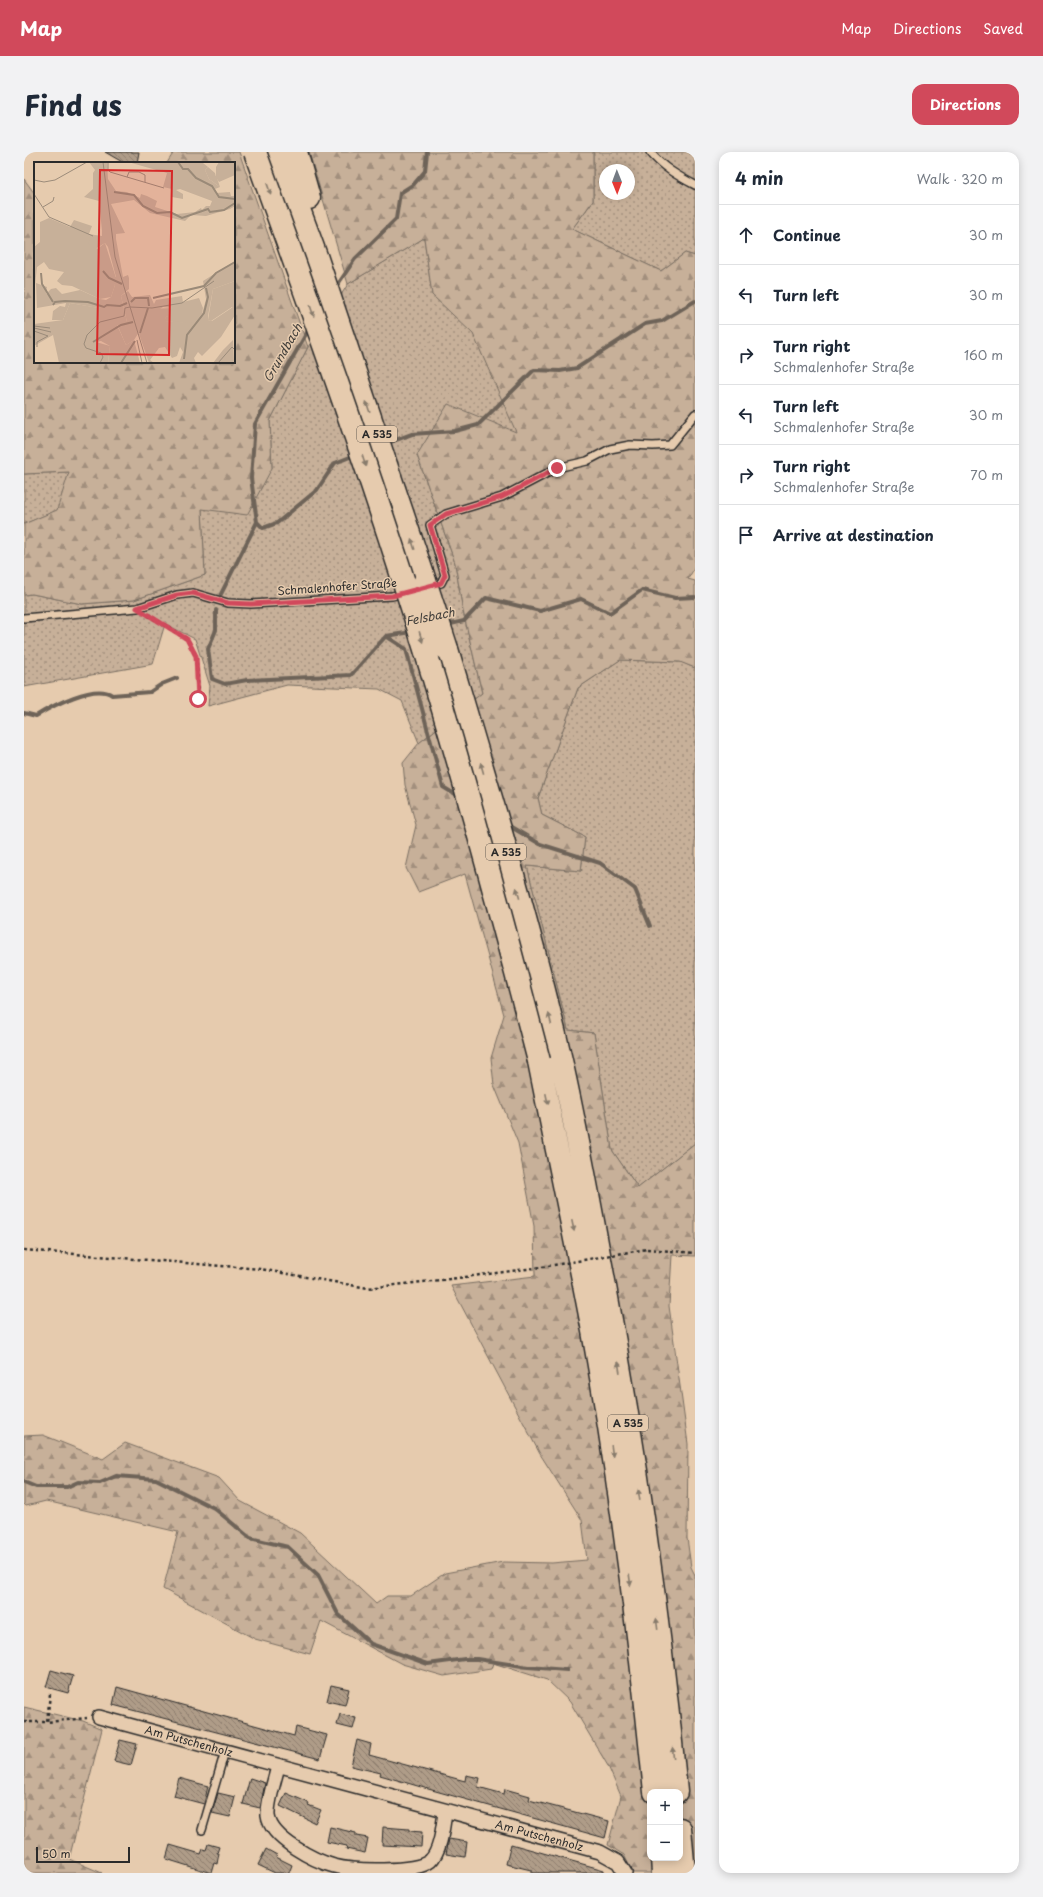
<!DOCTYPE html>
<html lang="en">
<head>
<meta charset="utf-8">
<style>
  body { margin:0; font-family:"Playpen Sans",sans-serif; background:#f2f2f3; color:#1f2937 }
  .controls { position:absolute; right:12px; bottom:12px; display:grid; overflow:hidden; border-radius:8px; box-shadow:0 2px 10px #0003 }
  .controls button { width:36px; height:36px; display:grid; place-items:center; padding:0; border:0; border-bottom:1px solid #e0e1e3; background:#fff; color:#1f2937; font:20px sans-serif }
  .compass { position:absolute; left:575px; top:12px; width:36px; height:36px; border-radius:50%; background:#fff; box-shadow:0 2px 10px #0003; rotate:179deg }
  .scale { position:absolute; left:12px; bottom:10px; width:94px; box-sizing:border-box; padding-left:4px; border:2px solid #2b2b2b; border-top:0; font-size:11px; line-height:14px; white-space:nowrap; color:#2b2b2b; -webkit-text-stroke:3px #e6cbae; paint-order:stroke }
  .stop { position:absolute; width:12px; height:12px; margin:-9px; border:3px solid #d1495b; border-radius:50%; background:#fff }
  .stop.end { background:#d1495b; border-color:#fff; box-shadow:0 1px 4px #0008 }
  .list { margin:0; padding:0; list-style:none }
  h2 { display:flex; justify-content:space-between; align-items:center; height:52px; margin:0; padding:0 16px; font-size:17px }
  h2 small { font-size:13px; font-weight:400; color:#747a83 }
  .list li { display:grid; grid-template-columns:26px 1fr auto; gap:12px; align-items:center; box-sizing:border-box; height:60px; padding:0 16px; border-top:1px solid #e0e1e3 }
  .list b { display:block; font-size:15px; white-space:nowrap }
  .list p { margin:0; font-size:13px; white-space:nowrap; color:#747a83 }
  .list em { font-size:13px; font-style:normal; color:#747a83 }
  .icon { flex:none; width:22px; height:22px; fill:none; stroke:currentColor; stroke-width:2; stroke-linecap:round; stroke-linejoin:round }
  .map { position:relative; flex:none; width:671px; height:1721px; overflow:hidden; border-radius:12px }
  header { display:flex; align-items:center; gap:24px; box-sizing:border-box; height:56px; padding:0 20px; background:#d1495b; color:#fff }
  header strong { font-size:19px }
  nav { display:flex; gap:22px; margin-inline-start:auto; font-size:14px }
  .intro { display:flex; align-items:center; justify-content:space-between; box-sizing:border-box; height:96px; padding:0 24px }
  h1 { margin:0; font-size:28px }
  .button { padding:10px 18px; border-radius:12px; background:#d1495b; color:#fff; font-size:14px; font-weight:700 }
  main { display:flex; gap:24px; padding:0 24px }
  aside { flex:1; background:#fff; border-radius:12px; box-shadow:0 2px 10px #0003 }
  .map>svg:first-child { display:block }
  .grass { fill:url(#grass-dots); stroke:#796e62; fill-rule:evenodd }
  .forest { fill:url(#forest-firs); stroke:#796e62; fill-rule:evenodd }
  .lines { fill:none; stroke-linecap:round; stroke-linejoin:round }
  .stream { stroke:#6e6459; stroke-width:4 }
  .building { fill:url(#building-back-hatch); stroke:#2b2b2b }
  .lane-casing { stroke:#2b2b2b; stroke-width:10 }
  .street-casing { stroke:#2b2b2b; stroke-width:16 }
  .highway-casing { stroke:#2b2b2b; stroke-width:25 }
  .path { stroke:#2b2b2b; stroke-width:2.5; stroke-dasharray:3 3; stroke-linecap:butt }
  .lane { stroke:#e6cbae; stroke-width:7 }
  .street { stroke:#e6cbae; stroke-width:13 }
  .highway { stroke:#e6cbae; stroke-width:22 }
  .highway-bridge-casing { stroke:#2b2b2b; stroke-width:25; stroke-linecap:butt }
  .path-bridge { stroke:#2b2b2b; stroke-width:2.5; stroke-dasharray:3 3; stroke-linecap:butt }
  .highway-bridge { stroke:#e6cbae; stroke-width:22 }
  .oneway { fill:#887b6c }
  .route { stroke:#d1495b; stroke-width:5 }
  .labels { text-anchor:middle; stroke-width:3; stroke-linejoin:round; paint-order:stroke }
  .shield { fill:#e6cbae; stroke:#635b52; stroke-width:1 }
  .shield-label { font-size:10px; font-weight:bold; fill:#2b2b2b }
  .street-label { font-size:11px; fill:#2b2b2b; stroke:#e6cbae }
  .water-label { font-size:12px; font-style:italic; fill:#413e3a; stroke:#e6cbae }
  .inset-river { fill:none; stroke:#9a8a78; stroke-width:2 }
  .inset-road { fill:none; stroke:#9b8b7a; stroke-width:1 }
  .view { fill:#d62828; fill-opacity:0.15; stroke:#d62828; stroke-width:2 }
  .inset-edge { fill:none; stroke:#2b2b2b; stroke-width:2 }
</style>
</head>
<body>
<header>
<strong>Map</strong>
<nav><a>Map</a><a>Directions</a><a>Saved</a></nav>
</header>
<div class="intro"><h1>Find us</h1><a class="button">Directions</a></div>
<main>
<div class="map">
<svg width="671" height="1721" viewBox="0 0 671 1721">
  <defs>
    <pattern id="grass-dots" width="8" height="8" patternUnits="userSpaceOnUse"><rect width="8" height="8" fill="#c7b099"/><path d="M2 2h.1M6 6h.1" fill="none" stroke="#a28f7d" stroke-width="1.8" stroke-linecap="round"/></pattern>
    <pattern id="forest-firs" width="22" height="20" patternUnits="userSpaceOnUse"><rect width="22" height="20" fill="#c7b099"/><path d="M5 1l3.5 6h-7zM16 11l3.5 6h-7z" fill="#a28f7d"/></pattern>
    <pattern id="building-back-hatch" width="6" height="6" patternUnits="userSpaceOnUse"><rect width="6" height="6" fill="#af9c88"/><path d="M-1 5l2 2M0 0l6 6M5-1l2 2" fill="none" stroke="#8f7f6f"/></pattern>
  </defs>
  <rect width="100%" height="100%" fill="#e6cbae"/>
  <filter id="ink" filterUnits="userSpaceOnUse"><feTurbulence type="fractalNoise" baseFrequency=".025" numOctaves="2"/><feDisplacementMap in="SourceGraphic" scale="8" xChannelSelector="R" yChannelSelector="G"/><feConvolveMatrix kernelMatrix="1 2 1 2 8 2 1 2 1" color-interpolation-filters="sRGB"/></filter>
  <g filter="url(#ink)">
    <path class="grass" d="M569,0H671V104L661,101L637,119L548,77L569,49ZM581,18H605V42H581Z
      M400,86L408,143L449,181L493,280L393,303L431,411L439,459L458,541L395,591L378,549L355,537L263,533L184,554L186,534L171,487L141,472L129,512L0,535V443L8,442L58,452L110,448L181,423L178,357L248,316L246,269L284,195L324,132Z
      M45,320L34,358L0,372V322Z
      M596,508L657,510L671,516V991L614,1036L588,998L570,881L544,878L503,714L557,719L561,685L518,663L514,646L554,536Z"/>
    <path class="forest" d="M150,0H215L284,195L246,269L248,316L223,363L178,357L181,423L110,448L58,452L8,442L0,443V372L33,358L45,320L0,322V27L11,42V210H210V11H143Z
      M285,0H569V49L548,77L637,119L661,101L671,104V415L664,427L671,429V516L656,510L596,508L554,536L514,646L518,663L561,685L557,719L503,714L544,878L570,881L588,998L614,1036L671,991V1104L648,1103L645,1154L664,1292L663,1386L667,1415L671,1423V1721H609L600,1703L584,1693L597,1644L584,1614L546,1550L523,1528L469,1511L467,1517L420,1524L378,1512L297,1469L286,1502L231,1487L139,1437L154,1380L22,1349L2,1354L0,1352V1284L19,1283L79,1307L101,1291L195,1326L216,1349L276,1381L352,1452L363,1444H387L421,1421L479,1410L528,1411L563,1408L558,1368L516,1302L427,1134L511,1124L510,1074L494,991L470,933L467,906L480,863L441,722L394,740L382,716L392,673L381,633L379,611L395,591L458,541L439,459L431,411L393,303L424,252L492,280L449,182L408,143L400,86L324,132ZM626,1640H656V1706H626Z
      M0,1555L59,1569L78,1577L45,1707L78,1721H0Z"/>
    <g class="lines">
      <path class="stream" d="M310,138L331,107L372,67L376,41L390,32L401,19L403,0
        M361,292L388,282L431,279L454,273L510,218L536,219L553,216L621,172L638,169L671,149
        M233,370L239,376L253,371L293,338L311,311L331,303
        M197,442L233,370L227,326L231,272L286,175
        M192,458V478L184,497L188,527L201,532L223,528L327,523L362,484L388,480
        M422,473L440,469L462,446L516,459L557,447L586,461L618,438L651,446L671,445
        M362,484L382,497L419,635L437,646
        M0,561L12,564C28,554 71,531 88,543L126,540L138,532L153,526
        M482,672L516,692L576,711L611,737L626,774
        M0,1330L12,1335H43L54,1330L76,1331L92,1324L132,1327L190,1356L226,1386L264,1395L294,1423L314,1462L347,1492L404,1512L441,1507H453L504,1515L543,1518"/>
    </g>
    <path class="building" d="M81,0H115L113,11H100Z
      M27,1518L49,1524L44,1541L22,1535Z
      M307,1533L325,1537L321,1553L303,1549Z
      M93,1535L270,1584L272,1575L303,1583L296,1607L89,1553Z
      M316,1562L332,1566L329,1577L313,1573Z
      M96,1588L113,1592L107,1613L90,1609Z
      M333,1588L347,1592L345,1603L441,1629L442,1623L456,1626L454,1635L480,1642L481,1637L506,1644L505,1648L585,1669L581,1686L397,1635L356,1623L357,1621L327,1614Z
      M155,1626L184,1634L180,1652L150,1644Z
      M226,1626L241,1631L236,1656L219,1652Z
      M194,1641L211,1645L206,1665L188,1661Z
      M262,1641L285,1651L284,1653L297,1658L291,1671L256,1654Z
      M306,1675L332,1681V1684L344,1686L341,1701L322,1697L323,1694L303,1690Z
      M359,1675L385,1677V1679L398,1680L397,1695L358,1693Z
      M425,1687L443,1690L441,1705L422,1702Z
      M184,1692L195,1695L193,1701H195L193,1712L190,1711L187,1721L142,1707L146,1693L177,1702L179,1697L182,1698Z
      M487,1692L580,1718V1721H507V1718L482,1712Z
      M242,1697L253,1703L252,1705L268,1713L265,1721H251L234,1713Z"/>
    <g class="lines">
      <defs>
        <path id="lane" d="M626,0C638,15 654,24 671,33
          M404,434L417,431L421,423L406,373L422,362L478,345L533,316L563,309L586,297L606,293L629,294L646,293L671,262
          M0,466L113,456L153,443L169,441L204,451L227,452L368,444L381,441
          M178,1678L201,1599"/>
        <g id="street">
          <path id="s1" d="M75,1565L576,1700L594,1710L601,1721"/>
          <path d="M254,1614C251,1628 243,1650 244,1664C247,1687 291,1709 310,1714C329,1719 391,1721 406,1709C417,1699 419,1674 421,1660"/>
        </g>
        <path id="highway" d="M254,0L292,104L401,429
          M272,0L285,46
          M423,497C463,632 504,767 536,904C553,978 566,1054 580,1129C611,1298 636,1469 652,1640
          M515,909C533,999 552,1089 569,1179C596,1331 616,1486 631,1640
          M656,1677L660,1721
          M638,1706L639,1721"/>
      </defs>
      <use href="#lane" class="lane-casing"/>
      <use href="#street" class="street-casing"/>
      <use href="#highway" class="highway-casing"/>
      <path class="path" d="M124,463L163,487L172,504L175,547
        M623,1097L671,1101
        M0,1098L236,1117L344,1136L426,1127L518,1115
        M26,1542L23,1570L63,1566
        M0,1570H23"/>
      <use href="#lane" class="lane"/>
      <use href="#street" class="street"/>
      <use href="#highway" class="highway"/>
      <defs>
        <path id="highway-bridge" d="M231,0C290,164 349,328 400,494C442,631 479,770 515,909
          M401,429L423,497"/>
      </defs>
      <use href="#highway-bridge" class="highway-bridge-casing"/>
      <path class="path-bridge" d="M518,1115L623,1097"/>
      <use href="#highway-bridge" class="highway-bridge"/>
    </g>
    <defs><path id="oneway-solid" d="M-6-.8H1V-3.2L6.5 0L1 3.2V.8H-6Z"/></defs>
    <g class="oneway">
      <use href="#oneway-solid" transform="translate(245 37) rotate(70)"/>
      <use href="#oneway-solid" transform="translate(288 159) rotate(71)"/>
      <use href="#oneway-solid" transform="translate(344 255) rotate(-109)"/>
      <use href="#oneway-solid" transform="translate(340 309) rotate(72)"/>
      <use href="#oneway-solid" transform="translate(389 392) rotate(-108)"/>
      <use href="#oneway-solid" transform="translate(397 485) rotate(72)"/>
      <use href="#oneway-solid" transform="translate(458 616) rotate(-106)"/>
      <use href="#oneway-solid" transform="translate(494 741) rotate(-106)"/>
      <use href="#oneway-solid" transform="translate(526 867) rotate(-104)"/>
      <use href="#oneway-solid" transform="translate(523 947) rotate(78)"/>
      <use href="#oneway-solid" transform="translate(549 1074) rotate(78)"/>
      <use href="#oneway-solid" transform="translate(595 1215) rotate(-99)"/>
      <use href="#oneway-solid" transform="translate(588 1299) rotate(82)"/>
      <use href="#oneway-solid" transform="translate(615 1343) rotate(-98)"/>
      <use href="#oneway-solid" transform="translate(606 1428) rotate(82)"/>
      <use href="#oneway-solid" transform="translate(633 1472) rotate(-97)"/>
      <use href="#oneway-solid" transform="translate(649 1601) rotate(-96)"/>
    </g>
  </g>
  <g class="lines" filter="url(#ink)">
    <path class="route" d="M174,547L172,504L163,487L113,456L153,443L169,441L204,451L227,452L368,444L417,431L421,423L406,373L422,362L478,345L533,316"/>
  </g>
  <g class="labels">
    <g class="shield">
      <rect x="333" y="274" width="40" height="16" rx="3"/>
      <rect x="462" y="692" width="40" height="16" rx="3"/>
      <rect x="584" y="1263" width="40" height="16" rx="3"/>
    </g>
    <g class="shield-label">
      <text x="353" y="286">A 535</text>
      <text x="482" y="704">A 535</text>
      <text x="604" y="1275">A 535</text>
    </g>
    <g class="street-label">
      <text transform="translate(313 435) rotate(-4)" y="4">Schmalenhofer Straße</text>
      <text dy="4" stroke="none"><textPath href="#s1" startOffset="93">Am Putschenholz</textPath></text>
      <text dy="4" stroke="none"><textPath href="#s1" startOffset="456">Am Putschenholz</textPath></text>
    </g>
    <g class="water-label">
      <text transform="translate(259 201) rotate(-60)" y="4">Grundbach</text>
      <text transform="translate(406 465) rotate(-11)" y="4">Felsbach</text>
    </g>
  </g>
  <g transform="translate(10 10)">
    <rect width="201" height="201" fill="#e6cbae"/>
    <path d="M174,5L181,11L182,15L178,14L183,16L186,25L175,17L171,8ZM15,56L36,65L40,58L58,64L55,72L61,73L60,77L63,87L71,81L82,116L77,115L81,123L77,135L66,137L38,124L28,123L23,119L30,110L15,107L10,100L3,105L0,133V85L6,80V60ZM201,119V147L198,145L177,159L174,158L179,127ZM94,129L98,135L116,133L120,142L122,138L148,134L149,140L165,136L169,146L168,152L160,162L130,159L132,155L138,152V146L129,145L109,159V164L100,178L92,183L83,162L93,160L87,134ZM36,141L65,146L61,157L62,180L76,184L74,201H25L19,173L0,184V162L29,158Z" fill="#c7b099"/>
    <path d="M55,0H73L74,17L82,29L93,30L106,36L107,32L113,34L123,39L121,45L143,52L161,50L167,46L168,48L172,44H176L178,39L146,27L142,28L149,32V37L138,35V27L129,25L133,11L94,0L169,1L174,5L171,8L175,17L186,25L181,27L182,31L196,30L197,34H201V44L196,47L172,54L157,53L151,59L116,51L100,38L77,42L91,71L82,72V77L89,115L94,113L95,116V127L87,134L93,160L90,165L83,163L92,183L100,178L106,201H74L76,184L67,179L61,180L62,178L55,175V170L61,164L59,155L64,146L36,141L29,158H18L19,149L26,144L31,145L32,141L3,146L2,121L13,125L12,132L17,127L22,126L28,132L46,128L66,137L72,138L77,135L81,123L76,119L77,115H82L74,85L71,81L61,87L54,81L61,73L68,74V69L65,39L50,35L59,27V11L61,8ZM185,0H201V13L185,20L183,17L179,18L178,14H182V5ZM201,99V119L179,127L174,154V158L178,159L199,145L201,147V153L187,175L168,194L164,190L160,196L162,201H145L149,190L146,185L143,194L138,196L131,185L125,186L116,198L120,201H115L105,172L112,154H116V147L138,146L140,152L132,155L131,159L160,161L168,152L172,137L169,119Z" fill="#c7b099"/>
    <path d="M199,178L200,201H179L189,188Z" fill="#c7b099"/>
    <path class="inset-river" d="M144,0L149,7H154L162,16L178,24L185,35L201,37M80,30L100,33L109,44L123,51L136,50L148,56L174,47L176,50L190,48L201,41M69,109L75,116L88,122M7,111L8,122L19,140M119,136L170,124L182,111L201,100M97,140L101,136H114L115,144M19,143L21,140L31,139L54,140L70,145L73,143L86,144L93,141M106,171L114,146M59,180L87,163L99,160M150,197L153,173L170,151L174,135L172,126M87,201L101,179"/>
    <path class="inset-road" d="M69,0L81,95L113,201M74,0V8L76,10L130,26M93,15L95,10H105L111,13V20M0,18L10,20L21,18L53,0M0,32L15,55L59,74M9,45L19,39L20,35M0,164L16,166M0,166L17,170M0,169L14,174L3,180V185M103,178L108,201M66,201L69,195L67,191L52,186L50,182L53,173L66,160L90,154L91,146L96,145L118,146L148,141L180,119M184,201L198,185L201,188"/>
    <path class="view" d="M66,8L138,9L135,193L63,192Z"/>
    <rect width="201" height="201" class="inset-edge"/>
  </g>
</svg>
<div class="controls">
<button>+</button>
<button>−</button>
</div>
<svg class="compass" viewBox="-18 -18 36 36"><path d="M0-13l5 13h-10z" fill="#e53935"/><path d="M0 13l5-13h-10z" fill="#747a83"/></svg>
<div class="scale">50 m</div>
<div class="stop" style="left:174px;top:547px"></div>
<div class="stop end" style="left:533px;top:316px"></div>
</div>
<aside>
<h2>4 min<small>Walk · 320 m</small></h2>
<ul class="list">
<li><svg class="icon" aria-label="ahead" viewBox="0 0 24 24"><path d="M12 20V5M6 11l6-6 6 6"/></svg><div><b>Continue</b></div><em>30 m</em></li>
<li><svg class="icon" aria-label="left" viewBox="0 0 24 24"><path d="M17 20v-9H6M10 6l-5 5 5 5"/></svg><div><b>Turn left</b></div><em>30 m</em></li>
<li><svg class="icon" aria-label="right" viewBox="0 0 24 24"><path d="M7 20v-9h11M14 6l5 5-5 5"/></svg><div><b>Turn right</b><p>Schmalenhofer Straße</p></div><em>160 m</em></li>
<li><svg class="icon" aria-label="left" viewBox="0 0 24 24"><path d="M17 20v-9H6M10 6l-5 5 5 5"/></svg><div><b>Turn left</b><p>Schmalenhofer Straße</p></div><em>30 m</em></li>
<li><svg class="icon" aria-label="right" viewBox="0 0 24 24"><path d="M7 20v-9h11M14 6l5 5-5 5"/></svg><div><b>Turn right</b><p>Schmalenhofer Straße</p></div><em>70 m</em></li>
<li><svg class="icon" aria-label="arrive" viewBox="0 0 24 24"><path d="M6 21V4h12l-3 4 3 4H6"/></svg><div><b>Arrive at destination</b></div></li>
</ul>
</aside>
</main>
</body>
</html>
